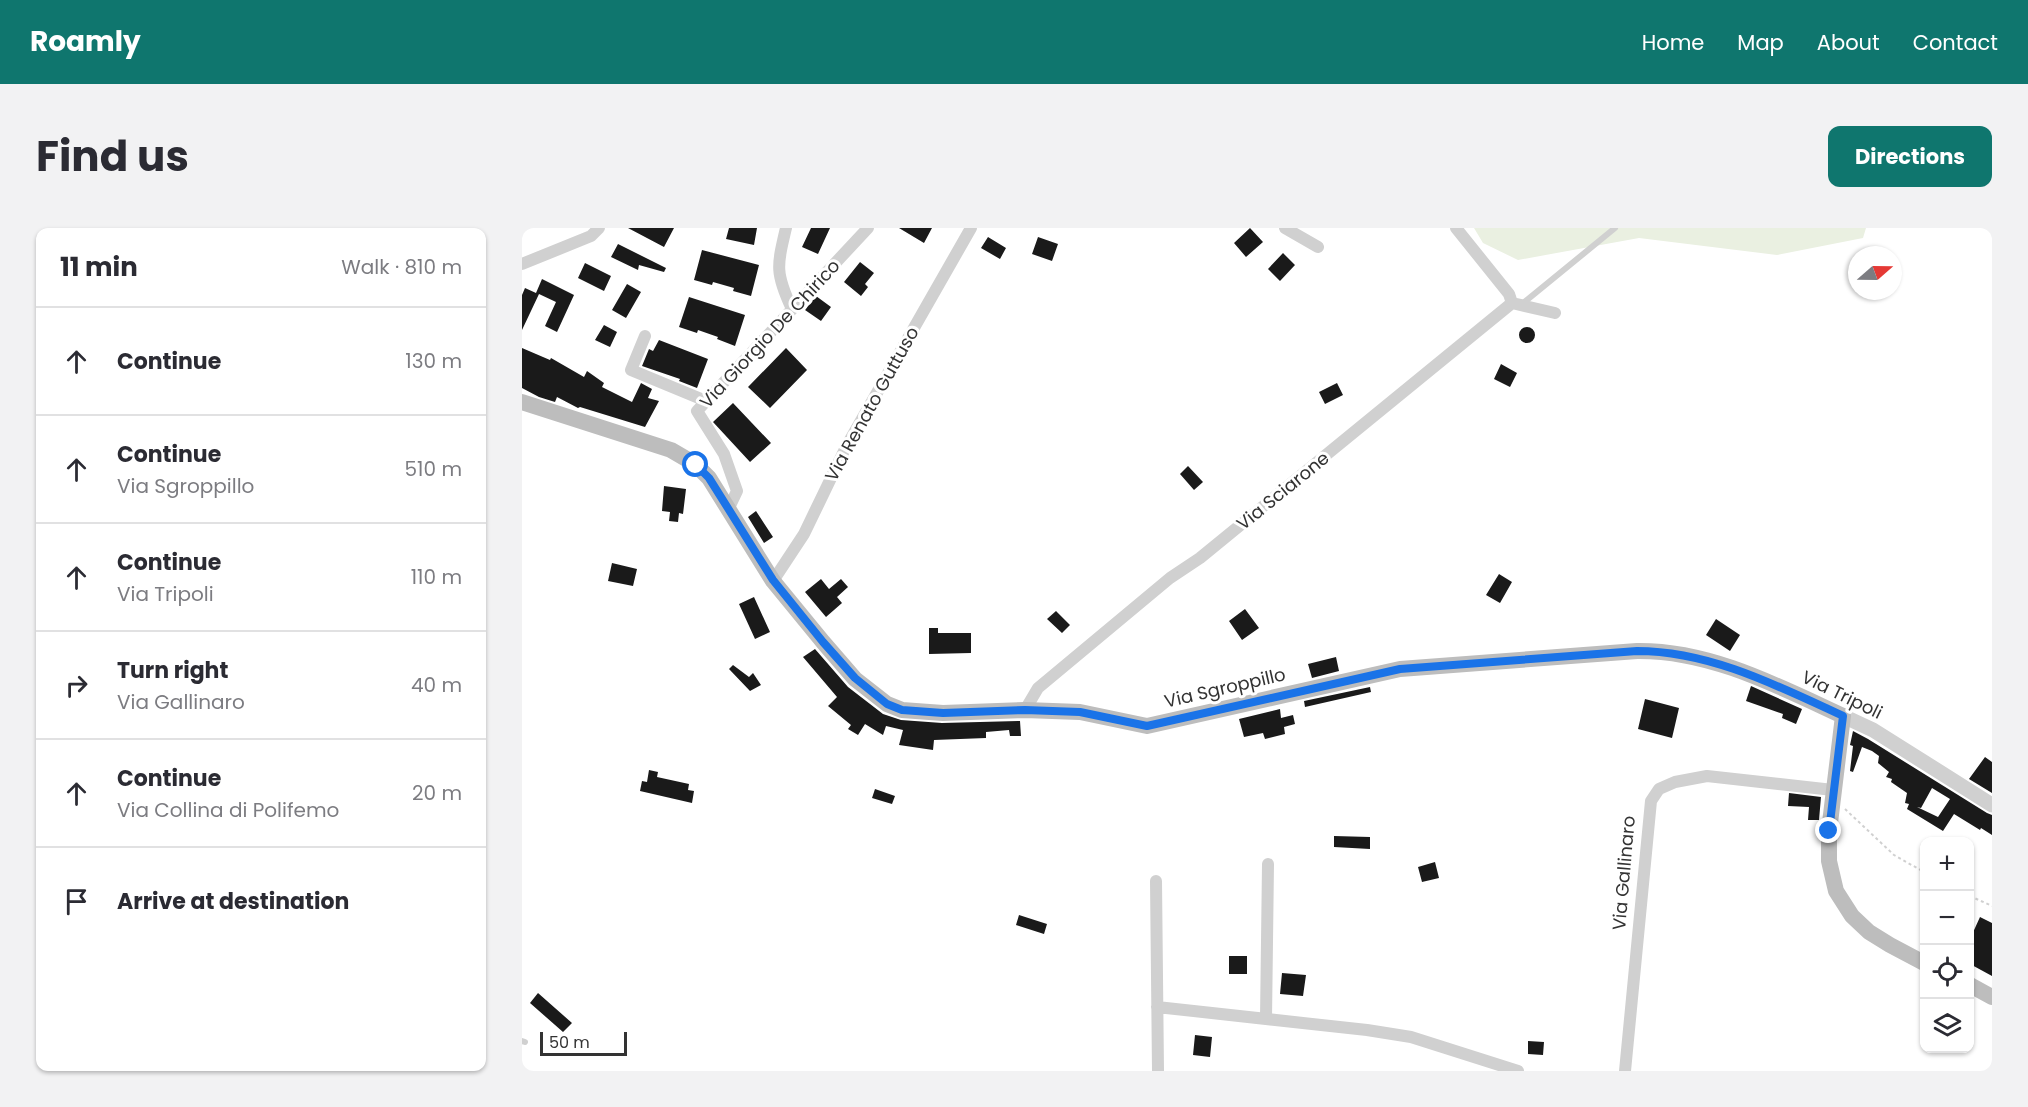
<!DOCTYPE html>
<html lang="en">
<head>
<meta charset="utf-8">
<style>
  body { margin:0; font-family:Poppins,sans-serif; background:#f2f2f3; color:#2b2b33 }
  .controls { position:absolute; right:18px; bottom:18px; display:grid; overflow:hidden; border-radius:12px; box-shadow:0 2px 4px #0004 }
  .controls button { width:54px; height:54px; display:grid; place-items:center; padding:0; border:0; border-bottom:2px solid #e1e1e2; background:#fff; color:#2b2b33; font:30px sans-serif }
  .compass { position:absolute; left:1326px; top:18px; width:54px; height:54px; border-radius:50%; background:#fff; box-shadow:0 2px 4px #0004; rotate:70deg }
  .scale { position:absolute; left:18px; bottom:15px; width:87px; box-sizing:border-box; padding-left:6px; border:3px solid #333; border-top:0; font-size:16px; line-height:21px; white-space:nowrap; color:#333; -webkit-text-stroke:4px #fff; paint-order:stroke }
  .stop { position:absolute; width:18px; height:18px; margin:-14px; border:4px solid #1a73e8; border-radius:50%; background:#fff }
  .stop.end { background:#1a73e8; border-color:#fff; box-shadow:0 2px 6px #0008 }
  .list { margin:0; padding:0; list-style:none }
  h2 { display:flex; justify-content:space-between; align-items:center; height:78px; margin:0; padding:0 24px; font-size:26px }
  h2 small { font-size:20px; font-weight:400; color:#7c7c81 }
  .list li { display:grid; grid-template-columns:39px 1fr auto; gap:18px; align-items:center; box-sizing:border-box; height:108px; padding:0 24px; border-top:2px solid #e1e1e2 }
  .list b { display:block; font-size:22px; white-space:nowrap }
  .list p { margin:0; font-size:20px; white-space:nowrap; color:#7c7c81 }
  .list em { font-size:20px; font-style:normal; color:#7c7c81 }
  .icon { flex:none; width:33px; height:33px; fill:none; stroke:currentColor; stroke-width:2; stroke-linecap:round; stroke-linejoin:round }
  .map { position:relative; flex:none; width:1470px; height:843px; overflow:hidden; border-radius:12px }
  header { display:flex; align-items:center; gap:36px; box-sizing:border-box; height:84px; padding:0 30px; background:#0f766e; color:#fff }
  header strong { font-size:28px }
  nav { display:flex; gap:33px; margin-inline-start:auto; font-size:21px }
  .intro { display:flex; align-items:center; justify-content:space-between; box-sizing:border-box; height:144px; padding:0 36px }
  h1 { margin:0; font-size:42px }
  .button { padding:15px 27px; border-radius:12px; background:#0f766e; color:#fff; font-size:21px; font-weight:700 }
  main { display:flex; gap:36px; padding:0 36px }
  aside { flex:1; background:#fff; border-radius:12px; box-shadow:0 2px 4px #0004 }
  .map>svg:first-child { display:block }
  .green { fill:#eaf0e1 }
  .building { fill:#1a1a1a; fill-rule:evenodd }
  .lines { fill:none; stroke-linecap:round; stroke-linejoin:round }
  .path { stroke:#d0d0d0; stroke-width:2; stroke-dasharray:3 3; stroke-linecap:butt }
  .service { stroke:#d0d0d0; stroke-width:6 }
  .minor { stroke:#d0d0d0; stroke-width:12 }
  .tertiary { stroke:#d0d0d0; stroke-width:15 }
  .secondary { stroke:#bdbdbd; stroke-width:16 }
  .route { stroke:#1a73e8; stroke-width:8 }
  .labels { text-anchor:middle; stroke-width:6; stroke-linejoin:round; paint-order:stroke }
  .street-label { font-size:18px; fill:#333; stroke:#fff }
</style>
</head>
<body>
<header>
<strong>Roamly</strong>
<nav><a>Home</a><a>Map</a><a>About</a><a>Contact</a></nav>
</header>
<div class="intro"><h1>Find us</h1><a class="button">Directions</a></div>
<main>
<aside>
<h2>11 min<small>Walk · 810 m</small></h2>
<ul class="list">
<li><svg class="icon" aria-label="ahead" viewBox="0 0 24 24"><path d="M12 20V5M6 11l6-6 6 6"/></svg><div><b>Continue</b></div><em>130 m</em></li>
<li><svg class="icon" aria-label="ahead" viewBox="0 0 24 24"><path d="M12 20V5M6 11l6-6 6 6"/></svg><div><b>Continue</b><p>Via Sgroppillo</p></div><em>510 m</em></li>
<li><svg class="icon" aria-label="ahead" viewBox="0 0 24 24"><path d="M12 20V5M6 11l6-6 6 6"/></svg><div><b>Continue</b><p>Via Tripoli</p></div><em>110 m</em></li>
<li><svg class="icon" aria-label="right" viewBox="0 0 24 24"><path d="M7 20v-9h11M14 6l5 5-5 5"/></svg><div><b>Turn right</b><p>Via Gallinaro</p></div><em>40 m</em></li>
<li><svg class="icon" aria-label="ahead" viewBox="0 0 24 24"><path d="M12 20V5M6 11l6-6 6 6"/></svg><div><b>Continue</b><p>Via Collina di Polifemo</p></div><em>20 m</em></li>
<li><svg class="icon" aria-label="arrive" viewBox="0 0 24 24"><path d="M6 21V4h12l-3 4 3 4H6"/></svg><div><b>Arrive at destination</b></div></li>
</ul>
</aside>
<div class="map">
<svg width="1470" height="843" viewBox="0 0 1470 843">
  <rect width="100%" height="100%" fill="#fff"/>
  <path class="green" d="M952,0H1344L1341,10L1255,27L1117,10L996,32L961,15Z"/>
  <path class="building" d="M106,0H152L142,19Z
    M207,0H235L232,17L204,11Z
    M289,0H308L296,26L280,19Z
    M377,0H410L402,15Z
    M728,0L741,14L724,29L712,15Z
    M466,9L484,20L478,31L459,20Z
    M516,9L536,16L530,33L510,26Z
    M96,16L144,40L142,44L117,37L116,42L89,29Z
    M180,22L237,37L229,68L211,63L212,60L191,54L190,57L172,52Z
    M761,25L773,37L758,53L746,41Z
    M338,34L352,45L343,56L346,59L339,68L322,54Z
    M63,35L89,48L82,63L56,50Z
    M20,51L52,67L35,104L23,98L34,74L17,66L0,102V67L3,60L14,65Z
    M105,56L119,64L104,90L90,82Z
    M294,68L309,79L299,93L283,82Z
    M167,69L223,87L213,118L195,111L196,109L176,102L175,105L157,99Z
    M82,97L95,104L88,119L73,112Z
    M997 107a8 8 0 1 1 16 0a8 8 0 1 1-16 0Z
    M137,112L186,131L175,160L157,153L158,151L120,138L127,121L131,123Z
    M0,120L28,132L29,130L62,149L65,143L82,155L80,159L110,174L119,155L130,161L126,170L137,173L123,199L58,179L56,180L35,169L33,174L17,169L0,160Z
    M264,120L285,142L248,180L226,159Z
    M979,136L995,145L988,159L972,151Z
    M815,155L821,167L803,176L797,164Z
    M211,175L249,215L228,234L191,194Z
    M666,238L681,254L672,262L658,246Z
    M142,258L164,261L161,286L157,285L156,294L147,293L148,284L140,283Z
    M234,283L251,309L242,315L226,289Z
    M90,335L115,341L111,358L86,353Z
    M977,346L990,354L978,375L964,367Z
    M299,351L307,361L319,351L326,359L315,369L320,375L304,389L283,364Z
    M232,369L248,404L233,411L217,376Z
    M723,381L737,400L720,412L707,393Z
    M534,383L548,397L540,405L525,391Z
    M1194,391L1218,407L1208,423L1184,407Z
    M407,400H416V405H449V425L407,426Z
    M293,421L326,459L361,486L379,492L420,495L498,493L499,508H488L487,502L464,504V510L412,512L411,522L377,517L381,502L364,498L361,507L343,496L336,507L326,501L329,497L306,478L315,469L281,429Z
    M814,429L817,443L790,450L786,436Z
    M211,437L227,449L231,445L239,457L228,463L207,441Z
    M1229,458L1280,481L1274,496L1260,490L1261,486L1224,473Z
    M848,459L849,464L783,479L782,473Z
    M1123,471L1157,480L1150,510L1116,501Z
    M758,481L759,490L771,487L773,496L762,499L763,506L743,511L741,505L722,509L717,491Z
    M1331,503L1346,511L1465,585L1470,587V607L1459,600L1458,602L1432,586L1421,603L1385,581L1387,576L1383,575L1385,565L1369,554L1370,551L1364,549L1367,544L1356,535L1357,528L1350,523L1340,519L1331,544L1328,543L1331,518L1328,517ZM1410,560L1428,571L1416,589L1395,579L1399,580Z
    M1463,529L1470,534V565L1447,551Z
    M127,542L136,544L135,549L167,556L166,562L172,563L170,575L118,563L120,553L125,554Z
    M353,561L373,568L370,576L350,570Z
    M1267,565L1299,569L1297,592H1286L1287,579L1266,578Z
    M812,608L848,609V621L812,619Z
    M913,634L917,650L900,654L896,639Z
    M497,687L525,696L522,706L494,697Z
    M1458,689L1470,695V748L1448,736V711Z
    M707,728H725V746H707Z
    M760,745L784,747L781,768L758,766Z
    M16,765L50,795L41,804L8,775Z
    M673,807L690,809L688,829L671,827Z
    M1006,813L1022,814L1021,827L1006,826Z"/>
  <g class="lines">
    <path class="path" d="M1323,581L1372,627L1402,644
      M1448,668L1470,678"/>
    <path class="service" d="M1000,76L1093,0
      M0,813L3,814"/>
    <path class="minor" d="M264,0C255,38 253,45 270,81
      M763,0L796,19
      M934,0L987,66L990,75
      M0,36L69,8L77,0
      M123,108L109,142L184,173
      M206,282L215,263L202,226L175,183L346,0
      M251,353L282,306L324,219L449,0
      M503,482L516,460L648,350L678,330L990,75L1033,85
      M634,653L636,843
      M635,779L845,802L889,809L996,843
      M744,791L746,636
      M1103,843L1129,573L1137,561L1153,554L1185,548L1311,562"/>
    <path class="tertiary" d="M1321,488L1351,502L1470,577"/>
    <path class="secondary" d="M0,174L149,222L173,236L187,250L251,353L301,414L333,451L365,476L380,482L421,485L503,482L558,484L625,498L878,441L1115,423C1188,422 1256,458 1321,488L1307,603V633L1314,663L1330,688L1347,704L1368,717L1402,735
      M1448,757L1470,769"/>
  </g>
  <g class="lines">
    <path class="route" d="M174,237L187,250L251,352L301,414L333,450L365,476L380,482L421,485L503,482L558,484L625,498L878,441L1115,423C1188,423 1256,458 1321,488L1307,603"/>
  </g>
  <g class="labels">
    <g class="street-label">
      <text transform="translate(248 106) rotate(-47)" y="6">Via Giorgio De Chirico</text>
      <text transform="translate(350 176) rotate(-61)" y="6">Via Renato Guttuso</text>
      <text transform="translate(761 263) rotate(-39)" y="6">Via Sciarone</text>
      <text transform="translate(703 460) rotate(-13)" y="6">Via Sgroppillo</text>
      <text transform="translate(1320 467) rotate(26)" y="6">Via Tripoli</text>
      <text transform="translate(1102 645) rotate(-85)" y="6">Via Gallinaro</text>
    </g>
  </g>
</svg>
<div class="controls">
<button>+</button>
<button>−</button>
<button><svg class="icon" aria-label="locate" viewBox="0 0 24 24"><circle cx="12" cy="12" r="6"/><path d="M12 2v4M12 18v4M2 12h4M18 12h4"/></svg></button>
<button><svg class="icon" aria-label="layers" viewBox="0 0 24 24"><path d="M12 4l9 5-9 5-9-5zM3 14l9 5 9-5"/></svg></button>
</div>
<svg class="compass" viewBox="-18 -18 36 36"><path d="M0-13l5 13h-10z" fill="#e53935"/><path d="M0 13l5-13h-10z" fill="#7c7c81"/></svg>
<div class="scale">50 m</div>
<div class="stop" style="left:174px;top:237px"></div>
<div class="stop end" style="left:1307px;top:603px"></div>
</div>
</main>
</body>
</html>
